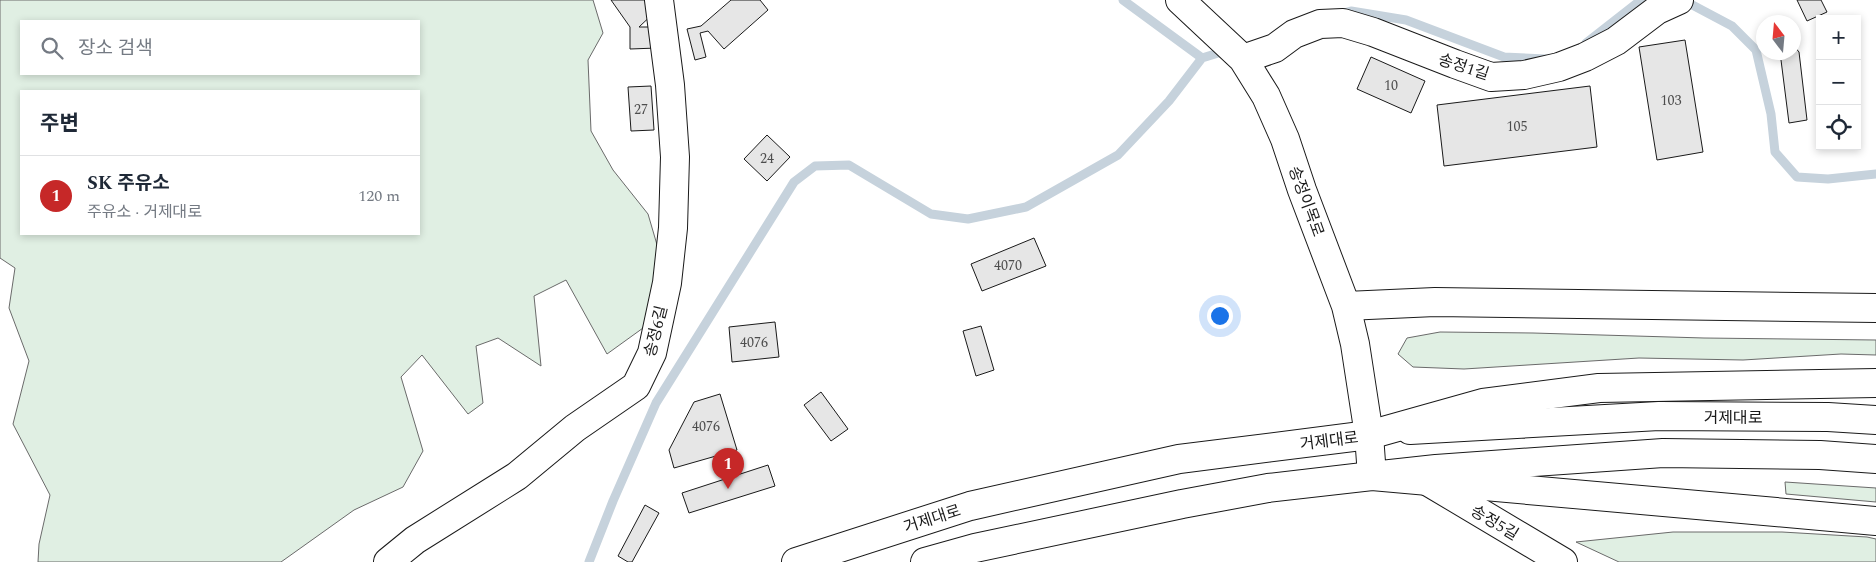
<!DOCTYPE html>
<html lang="ko">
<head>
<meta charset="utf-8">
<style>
  body { margin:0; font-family:Spectral,"Noto Sans KR",serif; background:#f6f6f7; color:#1f2937 }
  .controls { position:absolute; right:15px; top:15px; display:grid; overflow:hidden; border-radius:0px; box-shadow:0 2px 8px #0003 }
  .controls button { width:45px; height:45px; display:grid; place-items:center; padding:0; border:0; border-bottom:1px solid #e0e1e3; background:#fff; color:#1f2937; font:25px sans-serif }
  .compass { position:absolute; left:1756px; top:15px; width:45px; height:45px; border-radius:50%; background:#fff; box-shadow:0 2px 8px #0003; rotate:344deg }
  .you { position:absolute; left:1219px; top:315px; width:18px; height:18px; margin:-12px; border:4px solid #fff; border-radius:50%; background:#1a73e8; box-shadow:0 0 0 8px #1a73e833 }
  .badge { display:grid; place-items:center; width:32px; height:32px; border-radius:50%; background:#c62828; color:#fff; font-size:16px; font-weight:700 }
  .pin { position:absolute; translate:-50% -41px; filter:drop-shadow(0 1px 2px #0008) }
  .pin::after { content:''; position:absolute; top:26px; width:18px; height:15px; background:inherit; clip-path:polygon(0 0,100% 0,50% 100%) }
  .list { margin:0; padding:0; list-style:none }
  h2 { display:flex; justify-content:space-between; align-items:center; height:65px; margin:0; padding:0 20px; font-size:21px }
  h2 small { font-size:16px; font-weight:400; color:#747a83 }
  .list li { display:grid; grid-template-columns:32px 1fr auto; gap:15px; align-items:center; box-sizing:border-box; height:80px; padding:0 20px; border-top:1px solid #e0e1e3 }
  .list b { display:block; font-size:19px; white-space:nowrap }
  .list p { margin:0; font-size:16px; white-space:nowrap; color:#747a83 }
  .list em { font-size:16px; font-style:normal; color:#747a83 }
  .icon { flex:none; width:28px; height:28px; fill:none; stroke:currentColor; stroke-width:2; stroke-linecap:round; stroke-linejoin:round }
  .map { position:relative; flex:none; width:1876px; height:562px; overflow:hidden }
  .search { position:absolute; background:#fff; box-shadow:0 2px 8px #0003; left:20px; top:20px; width:400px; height:55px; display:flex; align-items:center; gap:12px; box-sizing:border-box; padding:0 18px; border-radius:0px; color:#747a83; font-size:19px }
  .panel { position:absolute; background:#fff; box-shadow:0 2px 8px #0003; left:20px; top:90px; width:400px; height:145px; border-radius:0px }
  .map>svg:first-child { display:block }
  .green { fill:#e0efe3; stroke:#6a6a6a; fill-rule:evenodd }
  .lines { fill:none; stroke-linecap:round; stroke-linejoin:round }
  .stream { stroke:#c6d2dc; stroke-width:9 }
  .building { fill:#e6e6e6; stroke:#1a1a1a }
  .minor-casing { stroke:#1a1a1a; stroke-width:30 }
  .major-casing { stroke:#1a1a1a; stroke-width:30 }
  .highway-casing { stroke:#1a1a1a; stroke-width:30 }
  .minor { stroke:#fff; stroke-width:28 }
  .major { stroke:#fff; stroke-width:28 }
  .highway { stroke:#fff; stroke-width:28 }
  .labels { text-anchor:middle; stroke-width:4; stroke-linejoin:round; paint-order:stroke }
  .number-label { font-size:14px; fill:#4d4d4d }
  .street-label { font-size:16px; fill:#1a1a1a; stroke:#fff }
</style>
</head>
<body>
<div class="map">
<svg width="1876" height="562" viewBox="0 0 1876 562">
  <rect width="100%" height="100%" fill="#fff"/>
  <path class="green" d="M0,0H593L603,33L588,60L591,131L613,170L648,214L660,255L650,323L607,354L566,280L534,296L541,366L498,338L476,346L483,403L468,414L422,355L401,377L423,451L403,487L354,510L281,562H38L39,544L50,495L13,424L29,361L9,308L15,268L0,258ZM21,21H419V74H21ZM21,91H419V234H21Z
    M1440,332L1533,333L1704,338L1876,340V355L1841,354L1743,360L1639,358L1464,369L1413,367L1398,354L1407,338Z
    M1785,482L1876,488V502L1786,494Z
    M1673,532H1782L1867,537L1876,539V562H1619L1576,542Z"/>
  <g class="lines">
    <path class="stream" d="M1123,0L1202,58
      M1683,0L1732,26L1756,50L1771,114L1775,152L1797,177L1828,179L1876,174
      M1344,13L1351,11L1406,20L1504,57L1546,59
      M1586,43L1641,0
      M589,562L613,501L656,403L794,182L815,166L849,165L931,214L968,219L1026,207L1118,155L1169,101L1202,58L1228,50"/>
  </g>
  <path class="building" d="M611,0H647L657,10L639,27H657V48L630,49V27Z
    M731,0H760L768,10L724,49L708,31L700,33L706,57L695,60L687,29L701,26Z
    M1797,0H1821L1827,12L1807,21Z
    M1685,40L1703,152L1657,160L1639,47Z
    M1794,46L1799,52L1807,120L1789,123L1781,60L1775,52H1794Z
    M1371,57L1425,81L1411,113L1357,89Z
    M651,86L654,130L631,131L628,87Z
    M1590,86L1597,147L1444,166L1437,105Z
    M767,135L790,157L767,181L744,159Z
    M1034,238L1046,266L982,291L971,264Z
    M775,322L779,357L732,362L729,327Z
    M981,326L994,370L976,376L963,331Z
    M821,392L848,429L831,441L804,405Z
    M720,394L737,450L674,468L669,450L694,402Z
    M768,465L775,486L689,513L682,493Z
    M645,505L659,513L632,562H628L618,556Z"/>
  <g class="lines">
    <defs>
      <path id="minor" d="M1180,0L1243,59L1266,96L1285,139L1302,190L1346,306L1355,344L1369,435L1372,476L1436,469L1663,453L1820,455L1876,459
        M1243,59L1275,48L1294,34L1320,24L1343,23L1373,32L1455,64L1491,77L1524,75L1559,67L1585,57L1616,41L1657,10L1679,0
        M1346,306L1435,302L1876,308
        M1410,430L1659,416L1828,417L1876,420
        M1427,481L1563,562
        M388,562L415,540L517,476L575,428L636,386L652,353L667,283L673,228L675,157L670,85L659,0"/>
      <path id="major" d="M796,562L970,506L1179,459L1369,435
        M925,562L975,548L1182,504L1268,488L1372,476"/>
      <path id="highway" d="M1369,435L1483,403L1599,388L1876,383
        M1372,476L1876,521"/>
    </defs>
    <use href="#minor" class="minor-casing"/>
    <use href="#major" class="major-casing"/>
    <use href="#highway" class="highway-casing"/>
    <use href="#minor" class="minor"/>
    <use href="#major" class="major"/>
    <use href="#highway" class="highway"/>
  </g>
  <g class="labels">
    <g class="number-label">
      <text x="1391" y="90">10</text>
      <text x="1671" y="105">103</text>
      <text x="641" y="114">27</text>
      <text x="1517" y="131">105</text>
      <text x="767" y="163">24</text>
      <text x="1008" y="270">4070</text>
      <text x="754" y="347">4076</text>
      <text x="706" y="431">4076</text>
    </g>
    <g class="street-label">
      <text transform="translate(1464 66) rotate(18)" y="6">송정1길</text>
      <text transform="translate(1307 201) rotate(70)" y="6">송정이목로</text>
      <text transform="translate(655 331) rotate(-76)" y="6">송정6길</text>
      <text x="1733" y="423">거제대로</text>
      <text transform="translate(1329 440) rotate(-7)" y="6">거제대로</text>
      <text transform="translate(932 518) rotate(-18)" y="6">거제대로</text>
      <text transform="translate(1495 522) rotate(31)" y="6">송정5길</text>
    </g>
  </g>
</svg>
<div class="controls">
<button>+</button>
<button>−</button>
<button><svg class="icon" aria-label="locate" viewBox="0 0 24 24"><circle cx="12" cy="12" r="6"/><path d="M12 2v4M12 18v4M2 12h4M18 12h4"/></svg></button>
</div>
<svg class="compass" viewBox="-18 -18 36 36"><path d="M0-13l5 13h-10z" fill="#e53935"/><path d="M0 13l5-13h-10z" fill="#747a83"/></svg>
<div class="you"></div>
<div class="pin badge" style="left:728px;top:489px">1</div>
<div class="search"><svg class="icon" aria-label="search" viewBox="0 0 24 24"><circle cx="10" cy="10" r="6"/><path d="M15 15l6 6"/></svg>장소 검색</div>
<section class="panel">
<h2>주변<small></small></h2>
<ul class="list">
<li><span class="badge">1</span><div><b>SK 주유소</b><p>주유소 · 거제대로</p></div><em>120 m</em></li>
</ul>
</section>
</div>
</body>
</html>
